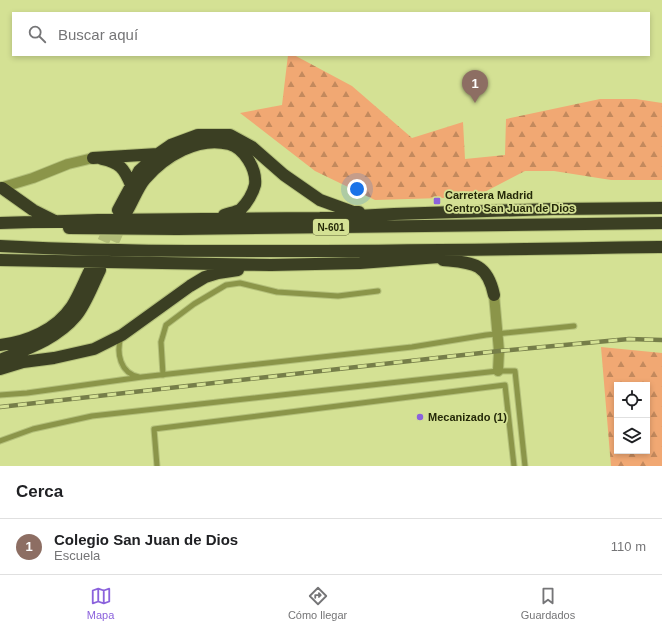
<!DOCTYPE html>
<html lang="es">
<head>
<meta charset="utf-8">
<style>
  body { margin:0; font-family:Arial,sans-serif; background:#f6f6f6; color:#202124 }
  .controls { position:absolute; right:12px; bottom:12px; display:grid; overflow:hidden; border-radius:0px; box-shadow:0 2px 6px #0003 }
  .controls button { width:36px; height:36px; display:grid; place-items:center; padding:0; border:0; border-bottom:1px solid #e0e0e0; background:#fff; color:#202124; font:20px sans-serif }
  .you { position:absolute; left:357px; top:189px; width:14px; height:14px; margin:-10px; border:3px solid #fff; border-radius:50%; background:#1a73e8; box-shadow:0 0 0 6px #1a73e833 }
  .badge { display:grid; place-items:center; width:26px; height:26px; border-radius:50%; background:#8b62dc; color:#fff; font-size:13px; font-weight:700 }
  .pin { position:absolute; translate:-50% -33px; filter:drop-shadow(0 1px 2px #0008) }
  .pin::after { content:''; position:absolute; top:21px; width:14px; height:12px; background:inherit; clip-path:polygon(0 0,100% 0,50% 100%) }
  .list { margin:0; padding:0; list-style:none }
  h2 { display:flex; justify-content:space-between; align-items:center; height:52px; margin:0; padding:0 16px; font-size:17px }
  h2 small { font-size:13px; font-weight:400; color:#757577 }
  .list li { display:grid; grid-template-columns:26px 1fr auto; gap:12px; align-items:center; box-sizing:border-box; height:56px; padding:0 16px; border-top:1px solid #e0e0e0 }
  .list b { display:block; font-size:15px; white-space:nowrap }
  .list p { margin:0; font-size:13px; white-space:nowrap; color:#757577 }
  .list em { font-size:13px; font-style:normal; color:#757577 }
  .icon { flex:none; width:22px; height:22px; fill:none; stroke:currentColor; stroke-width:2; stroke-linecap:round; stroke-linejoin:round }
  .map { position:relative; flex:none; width:662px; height:466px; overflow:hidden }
  .search { position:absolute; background:#fff; box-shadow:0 2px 6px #0003; left:12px; right:12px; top:12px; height:44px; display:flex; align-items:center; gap:10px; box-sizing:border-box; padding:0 14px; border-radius:0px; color:#757577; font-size:15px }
  .sheet { height:108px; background:#fff }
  nav { display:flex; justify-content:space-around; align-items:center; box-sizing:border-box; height:56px; border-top:1px solid #e0e0e0; background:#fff; font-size:11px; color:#757577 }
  nav a { display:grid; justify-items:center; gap:2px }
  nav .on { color:#8b62dc }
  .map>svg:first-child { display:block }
  .forest { fill:url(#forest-firs); fill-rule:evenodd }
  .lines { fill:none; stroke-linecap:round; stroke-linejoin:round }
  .motorway-tunnel { stroke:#b1bc78; stroke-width:12; stroke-dasharray:12 6; stroke-linecap:butt }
  .service-casing { stroke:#b4c07b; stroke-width:7 }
  .minor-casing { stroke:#b4c07b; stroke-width:12 }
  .motorway-casing { stroke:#b4c07b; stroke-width:14 }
  .service { stroke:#8b9549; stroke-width:5 }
  .minor { stroke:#8b9549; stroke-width:10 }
  .motorway { stroke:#3b3f23; stroke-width:12 }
  .rail-casing { stroke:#767e49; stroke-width:4.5 }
  .rail { stroke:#d4e194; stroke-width:3; stroke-dasharray:9; stroke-linecap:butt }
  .poi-dot { fill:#8b62dc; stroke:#d4e194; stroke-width:1.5 }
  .labels { text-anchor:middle; stroke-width:3.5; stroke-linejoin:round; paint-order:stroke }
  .shield { fill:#d4e194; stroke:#5a6033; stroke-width:1 }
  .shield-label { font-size:10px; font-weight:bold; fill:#252909 }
  .poi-label { font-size:11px; font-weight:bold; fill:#252909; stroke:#d4e194; text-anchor:start }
</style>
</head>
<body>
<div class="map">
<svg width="662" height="466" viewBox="0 0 662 466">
  <defs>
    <pattern id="forest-firs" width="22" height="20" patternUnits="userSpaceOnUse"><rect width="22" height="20" fill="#f1a873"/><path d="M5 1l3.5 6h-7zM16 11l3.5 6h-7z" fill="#c3895d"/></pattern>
  </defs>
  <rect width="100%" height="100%" fill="#d4e194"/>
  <path class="forest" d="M288,55H294L352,86L412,138L463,122L465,159L505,155L506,119L600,99H636L662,103V180H611L554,171H525L475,197L375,200L315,171L240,113L282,105Z
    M601,347L662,353V466H611ZM617,385H647V451H617Z"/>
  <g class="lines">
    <path class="motorway-tunnel" d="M96,258L113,220
      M106,258L123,220"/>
    <defs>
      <path id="service" d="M121,337C116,353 120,373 139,377
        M163,375L161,342L166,325L194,304L226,285L240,283L277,292L338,296L378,291
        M0,395L27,393L142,377L412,347L486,335L574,326
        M0,441L33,429L92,416L498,371H515L525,466
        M157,466L154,429L505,385L514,466"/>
      <path id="minor" d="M0,188L33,178L68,164L93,158
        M494,295L499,351L498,371"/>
      <path id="motorway" d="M93,158L158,154
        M102,159C120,163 124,168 131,185
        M2,188L33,210L53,220
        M118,210L139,171L158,154L171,145L198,135H230L252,147L284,175L320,200L353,212H359
        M127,211C133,201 138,187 145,179C165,156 198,136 229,144C244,148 257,169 255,185C253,193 247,203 241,209C237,212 229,213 224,215
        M0,223L98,220L320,218L394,214L553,209L662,208
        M69,228L177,229L662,223
        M0,246C92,251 184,251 276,251C405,251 533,249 662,247
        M0,260L271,265L360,263L452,256
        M443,260C472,263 487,262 494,295
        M0,345C27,342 56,330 72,306C79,295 84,282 90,270
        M0,360C27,349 57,339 76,316C86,304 93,284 100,270
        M0,369L23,362L54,358L94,349L122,335L190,286L205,277L218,273L238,270"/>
    </defs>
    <use href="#service" class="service-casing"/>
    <use href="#minor" class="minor-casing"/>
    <use href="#motorway" class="motorway-casing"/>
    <use href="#service" class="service"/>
    <use href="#minor" class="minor"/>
    <use href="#motorway" class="motorway"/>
    <defs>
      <path id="rail" d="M0,407L499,351L629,339L662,340"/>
    </defs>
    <use href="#rail" class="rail-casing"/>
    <use href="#rail" class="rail"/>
  </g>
  <g class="poi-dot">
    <rect x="433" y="197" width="8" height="8" rx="2"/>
    <circle cx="420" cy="417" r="4"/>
  </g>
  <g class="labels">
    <rect class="shield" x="313" y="219" width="36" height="16" rx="3"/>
    <g class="shield-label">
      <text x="331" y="231">N-601</text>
    </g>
    <g class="poi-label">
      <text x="445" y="199">Carretera Madrid<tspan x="445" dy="13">Centro San Juan de Dios</tspan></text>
      <text x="428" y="421">Mecanizado (1)</text>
    </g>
  </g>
</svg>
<div class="controls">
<button><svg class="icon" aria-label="locate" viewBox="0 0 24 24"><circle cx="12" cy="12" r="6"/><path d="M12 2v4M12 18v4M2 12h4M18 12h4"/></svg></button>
<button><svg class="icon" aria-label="layers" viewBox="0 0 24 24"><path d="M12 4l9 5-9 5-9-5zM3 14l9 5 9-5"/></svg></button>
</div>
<div class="you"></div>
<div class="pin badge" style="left:475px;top:103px;background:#8d6e63">1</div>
<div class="search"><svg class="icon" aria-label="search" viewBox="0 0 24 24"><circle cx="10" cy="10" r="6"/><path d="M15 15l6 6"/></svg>Buscar aquí</div>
</div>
<section class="sheet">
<h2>Cerca<small></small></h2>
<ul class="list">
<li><span class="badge" style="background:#8d6e63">1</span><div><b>Colegio San Juan de Dios</b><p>Escuela</p></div><em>110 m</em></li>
</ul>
</section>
<nav>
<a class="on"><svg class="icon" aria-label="map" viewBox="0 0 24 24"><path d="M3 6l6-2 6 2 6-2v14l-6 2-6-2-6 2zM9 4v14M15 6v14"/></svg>Mapa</a>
<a><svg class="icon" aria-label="directions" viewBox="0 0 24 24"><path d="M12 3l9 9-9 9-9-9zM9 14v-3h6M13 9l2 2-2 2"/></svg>Cómo llegar</a>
<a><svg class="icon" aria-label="saved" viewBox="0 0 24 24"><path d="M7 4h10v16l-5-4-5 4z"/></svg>Guardados</a>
</nav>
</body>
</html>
